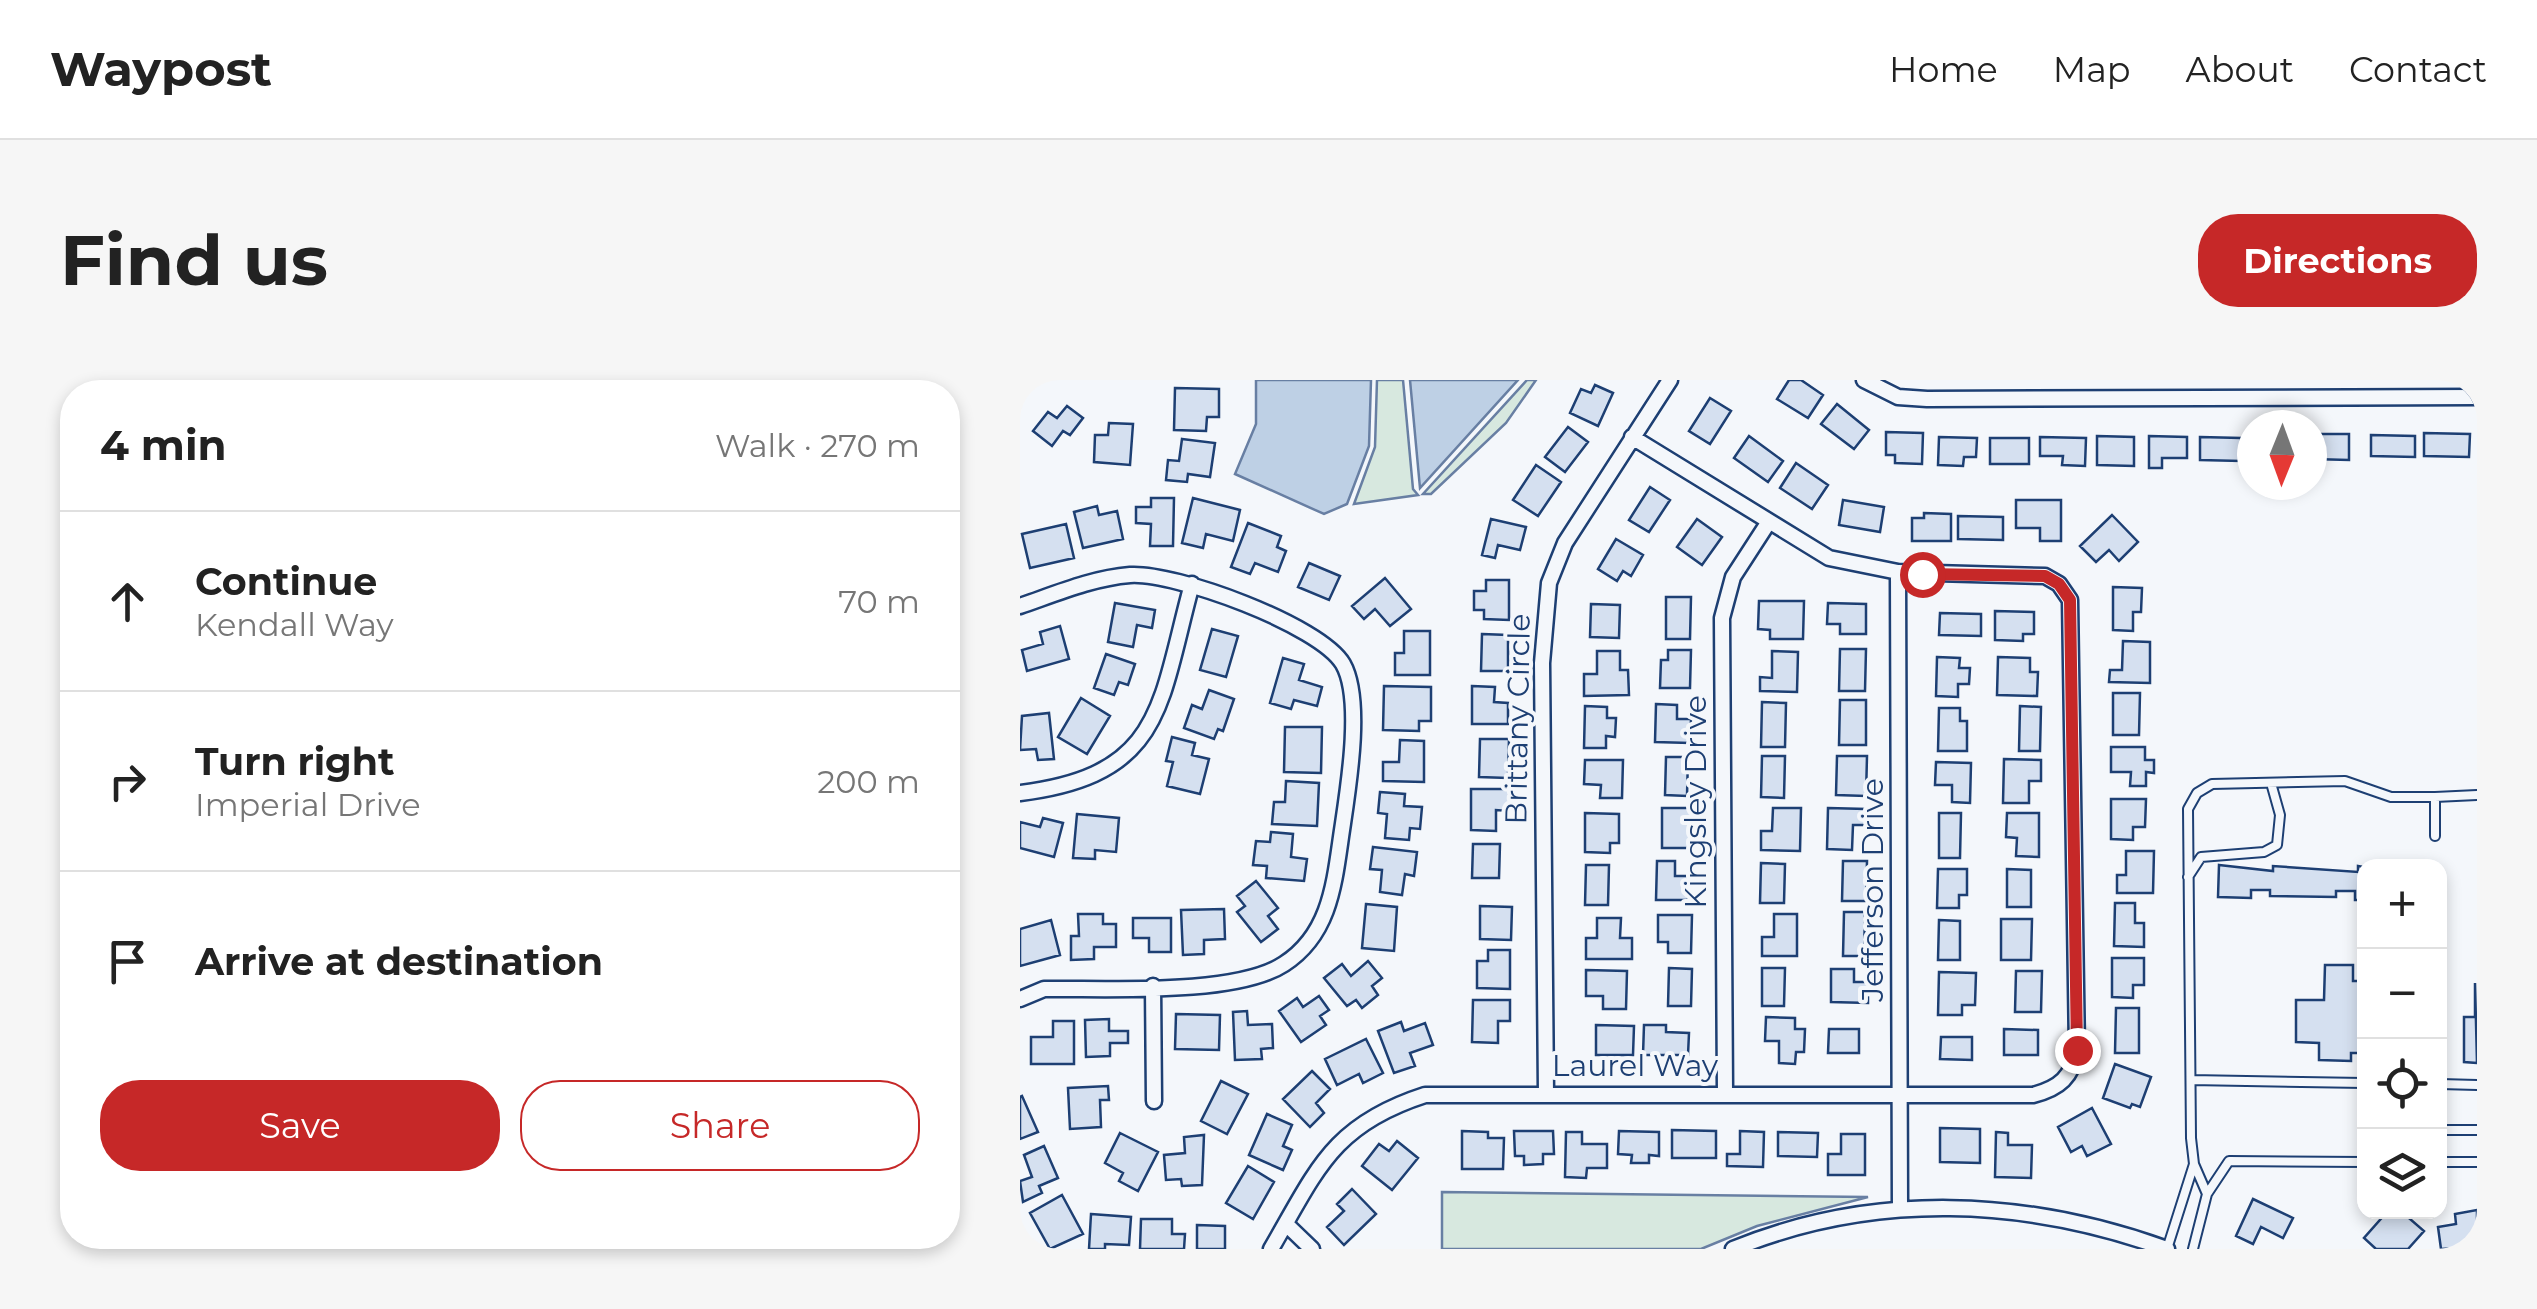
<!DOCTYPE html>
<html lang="en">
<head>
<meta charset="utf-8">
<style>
  body { margin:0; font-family:Montserrat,sans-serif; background:#f6f6f6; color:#222 }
  .controls { position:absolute; right:30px; bottom:30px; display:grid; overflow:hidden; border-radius:20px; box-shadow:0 5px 15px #0003 }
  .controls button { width:90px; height:90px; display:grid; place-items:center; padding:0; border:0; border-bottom:2px solid #e0e0e0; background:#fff; color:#222; font:50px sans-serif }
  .compass { position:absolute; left:1217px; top:30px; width:90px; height:90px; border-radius:50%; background:#fff; box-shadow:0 5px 15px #0003; rotate:181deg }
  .stop { position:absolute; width:30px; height:30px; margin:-22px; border:8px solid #c62828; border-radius:50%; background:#fff }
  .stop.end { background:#c62828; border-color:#fff; box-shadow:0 2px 10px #0008 }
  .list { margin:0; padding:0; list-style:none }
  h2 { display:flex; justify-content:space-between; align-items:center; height:130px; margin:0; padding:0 40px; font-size:42px }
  h2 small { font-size:32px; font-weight:400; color:#767676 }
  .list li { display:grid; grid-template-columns:65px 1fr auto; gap:30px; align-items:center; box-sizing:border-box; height:180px; padding:0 40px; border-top:2px solid #e0e0e0 }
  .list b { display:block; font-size:38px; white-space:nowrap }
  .list p { margin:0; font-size:32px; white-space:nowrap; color:#767676 }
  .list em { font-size:32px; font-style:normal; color:#767676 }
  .actions { display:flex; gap:20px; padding:30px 40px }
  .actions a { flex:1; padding:22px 0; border:2px solid #c62828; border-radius:40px; text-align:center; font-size:35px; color:#c62828 }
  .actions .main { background:#c62828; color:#fff }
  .icon { flex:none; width:55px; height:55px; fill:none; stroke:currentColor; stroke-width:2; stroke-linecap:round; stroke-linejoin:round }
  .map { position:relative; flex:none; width:1457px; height:869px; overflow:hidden; border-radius:40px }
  header { display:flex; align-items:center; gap:60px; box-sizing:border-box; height:140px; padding:0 50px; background:#fff; border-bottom:2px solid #e0e0e0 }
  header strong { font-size:48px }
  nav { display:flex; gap:55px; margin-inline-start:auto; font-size:35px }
  .intro { display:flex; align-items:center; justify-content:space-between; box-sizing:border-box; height:240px; padding:0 60px }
  h1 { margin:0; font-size:70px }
  .button { padding:25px 45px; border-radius:40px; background:#c62828; color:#fff; font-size:35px; font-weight:700 }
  main { display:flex; gap:60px; padding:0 60px }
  aside { flex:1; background:#fff; border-radius:40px; box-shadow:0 5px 15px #0003 }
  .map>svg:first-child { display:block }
  .green { fill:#d7e8df; stroke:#687fa3; stroke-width:2.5 }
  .water { fill:#bed0e5; stroke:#687fa3; stroke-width:2.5 }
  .building { fill:#d5e0f0; stroke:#1d3f73; stroke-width:2.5 }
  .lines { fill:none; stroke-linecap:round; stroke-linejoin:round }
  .lane-casing { stroke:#1d3f73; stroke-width:12 }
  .street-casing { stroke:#1d3f73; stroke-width:19 }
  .lane { stroke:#f4f7fb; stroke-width:8 }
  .street { stroke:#f4f7fb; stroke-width:14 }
  .route { stroke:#c62828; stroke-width:12 }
  .labels { text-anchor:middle; stroke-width:8; stroke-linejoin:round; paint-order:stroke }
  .street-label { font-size:30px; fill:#1d3f73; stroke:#f4f7fb }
</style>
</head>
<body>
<header>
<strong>Waypost</strong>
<nav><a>Home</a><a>Map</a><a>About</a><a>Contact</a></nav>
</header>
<div class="intro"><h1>Find us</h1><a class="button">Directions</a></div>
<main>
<aside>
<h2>4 min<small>Walk · 270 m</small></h2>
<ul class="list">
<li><svg class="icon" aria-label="ahead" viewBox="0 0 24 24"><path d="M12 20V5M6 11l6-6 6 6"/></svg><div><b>Continue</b><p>Kendall Way</p></div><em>70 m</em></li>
<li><svg class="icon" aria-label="right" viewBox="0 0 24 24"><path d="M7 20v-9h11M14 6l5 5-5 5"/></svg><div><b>Turn right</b><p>Imperial Drive</p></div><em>200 m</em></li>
<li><svg class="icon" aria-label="arrive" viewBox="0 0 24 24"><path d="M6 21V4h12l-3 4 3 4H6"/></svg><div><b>Arrive at destination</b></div></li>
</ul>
<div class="actions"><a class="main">Save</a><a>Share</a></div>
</aside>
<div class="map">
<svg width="1457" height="869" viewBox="0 0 1457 869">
  <rect width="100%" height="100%" fill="#f4f7fb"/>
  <path class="green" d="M357,0H383L393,109L398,115L334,124L355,67Z
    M507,0H516L486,43L411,114H403Z
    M422,812L848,817L737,846L681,869H422Z"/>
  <path class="water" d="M236,0H351L349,66L327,124L304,134L215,94L236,44Z
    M390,0H498L400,108Z"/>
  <path class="building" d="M769,0H781L803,15L788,38L757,19Z
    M575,5L593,13L578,46L550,33L561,9L571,13Z
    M155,8L199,9V37H187L186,51L154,50Z
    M690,18L711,31L690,64L669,51Z
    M817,24L849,50L834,69L801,44Z
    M47,26L63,38L50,55L43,51L32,66L13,51L28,32L37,38Z
    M89,43L113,44L110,85L74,82L75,55H88Z
    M548,47L568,62L545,92L525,77Z
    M866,52L903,53L902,84L875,83V75H866Z
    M1404,53L1450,54L1449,77L1404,76Z
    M1292,54H1329V80L1292,79Z
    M1351,55L1395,56V77L1351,76Z
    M729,56L763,81L748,102L714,78Z
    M1077,56L1114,57V86L1077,85Z
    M1129,56L1167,57V78H1142V88H1129Z
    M919,57L957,58L956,77H944L943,86L918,85Z
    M1020,57L1066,58L1065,86L1042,85L1043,76H1020Z
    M1180,57L1221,58V81L1180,80Z
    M970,58H1009V84H970Z
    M162,59L195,63L190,97L168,94L167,102L146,100L148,80L159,81Z
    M776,83L808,105L792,129L760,108Z
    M516,85L541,102L518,136L493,120Z
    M630,107L650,120L629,152L609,140Z
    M131,118H154L153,166H130L131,144L116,143V127H131Z
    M173,118L220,130L213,161L186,154L183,168L162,163Z
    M823,120L864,127L860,152L819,145Z
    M996,120H1041V161H1020V148H996Z
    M77,126L79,135L97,131L103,159L63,168L54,132Z
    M904,133L931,134V161H892V138H904Z
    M1092,135L1118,162L1099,181L1089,170L1076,182L1060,166Z
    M938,136L983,137V160L938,159Z
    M471,139L506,147L500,170L478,165L475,178L462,175Z
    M677,139L702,157L682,185L657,167Z
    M228,143L261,156L257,167L266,171L258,192L235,183L230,194L211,187Z
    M46,144L54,178L10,188L2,154Z
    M596,159L623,175L611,196L603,191L597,201L578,189Z
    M289,183L320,196L309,220L278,207Z
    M365,198L391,229L370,246L355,229L344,239L332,226Z
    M466,200H489V240L464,239V230H454V211H466Z
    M1093,207L1122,208L1121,232H1113V251L1093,250Z
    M646,217H671L670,259H646Z
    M739,221H784L783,259H750V250L738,249Z
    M95,223L135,230L132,248L117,245L113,267L88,262Z
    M808,223L846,224V254H820V244H807Z
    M571,224L600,225L599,258L570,257Z
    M975,231L1014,232V254H1003V261L975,260Z
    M920,233L961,234V256L919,255Z
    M40,246L49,279L7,291L2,270L23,264L20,252Z
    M192,249L218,256L206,297L180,290Z
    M384,251H410V295H375V273H384Z
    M462,254L488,255V291H461Z
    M1103,261L1130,262V303L1089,302L1090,290H1102Z
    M820,269H846L845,311H819Z
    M648,270H671L670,308H640L641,280H648Z
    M577,271H600V290H608L609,315L564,316V294H577Z
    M752,271L778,272L777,312L740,311V297L752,298Z
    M86,274L115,284L108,305L99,302L94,315L74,308Z
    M917,277L940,278L939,288H950L949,304H938V317L916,316Z
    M978,277L1010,278V292H1018L1017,316L977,315Z
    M263,278L284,284L279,300L302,307L297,326L274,320L271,329L250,323Z
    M364,306L411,307V341H399V351L363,350Z
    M452,306L475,307L474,322L488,323V344H452Z
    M189,310L214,319L203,351L198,349L194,359L164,348L172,325L182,329Z
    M1093,313H1120L1119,355H1093Z
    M61,318L90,336L67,374L38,357Z
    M820,320H846V365H819Z
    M742,322L766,323L765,367H741Z
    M636,324L657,325V339H671L670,363L635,362Z
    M565,326L587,327V338H596L595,357L586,356V368H564Z
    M1000,326L1021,327L1020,371H999Z
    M919,328H940V341H947V371H918Z
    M29,333L34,379L18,380L16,369L0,370L2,336Z
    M265,347H302L301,393L264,392Z
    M152,357L175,363L172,375L189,379L180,414L147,406L153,382L146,381Z
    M460,359H489L488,398L459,397Z
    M380,360L404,361V402L363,401V382H379Z
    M1091,367H1125V380H1134V393L1126,392V406H1110L1111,392H1091Z
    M742,376H765L764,418L741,417Z
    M817,376H847L846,416L816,415Z
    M646,377H668L667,416L645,415Z
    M984,379L1021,380V401H1009V423H983Z
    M565,380H603L602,418H580L581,405L564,404Z
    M916,382L951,383L950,423L932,422V405H915Z
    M266,401L299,403L297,446L252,444L254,422H265Z
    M451,409H489V431L476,430V451L451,450Z
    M360,412L385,414L384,426L402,427L400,449L390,448L389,460L365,458L367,434L358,433Z
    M1091,419H1126L1125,447H1113V460L1091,459Z
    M642,428H671L670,468H642Z
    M753,428H781L780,471L741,470V451H752Z
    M808,428L846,429L845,445H833L832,470L807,469Z
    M565,433L599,434V463H590V473L565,472Z
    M919,433H941L940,478H919Z
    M987,433H1019V477L996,476L997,458L986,457Z
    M57,434L99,438L96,472L75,470V479L53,478Z
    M23,438L43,443L34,477L0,468V442L20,447Z
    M251,452L273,454L271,477L287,479L284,501L246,498L247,486L233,485L236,461L250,462Z
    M453,464H480L479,498H452Z
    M353,467L397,472L394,496L385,494L382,515L360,512L362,490L350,489Z
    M1106,471H1134L1133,513H1097V495H1106Z
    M637,481H655V496H668V520H636Z
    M823,481H847L846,521H822Z
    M741,483L765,484L764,523H740Z
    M566,485H589L588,525H565Z
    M1199,485L1253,491V486L1338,492V486L1344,487V520H1335V511H1316V517L1250,516V510H1231V518L1198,517Z
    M918,489H947V515H939V528H917Z
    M987,489L1011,490V527H987Z
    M236,501L258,528L248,536L258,549L241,562L217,532L225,526L217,516Z
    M1095,523H1115V543H1124V567L1094,566Z
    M346,524L377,527L374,571L342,568Z
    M460,526L492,527L491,560L460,559Z
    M204,529L205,559L184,560V574L163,575L161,530Z
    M824,532H845L844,576H823Z
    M58,534H83V544H96V567H74V579L51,580V556H59Z
    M754,534H777V576H742V557H754Z
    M638,535H672L671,573H648V562H638Z
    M113,538H151V572H129V558H113Z
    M577,538H601L600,558H612V579H566V558H577Z
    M981,539H1012L1011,580H981Z
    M31,540L40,575L0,586V549Z
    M919,540L940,541V580H918Z
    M468,570H490V609L457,608V581H468Z
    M1092,578H1124V605H1113V618L1092,617Z
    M348,581L362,598L352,606L358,615L342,628L336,620L327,626L304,598L322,584L331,596Z
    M1305,585H1333V601H1344V673H1331V681L1299,680V663L1276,662V620H1304Z
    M649,588L672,589L671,626H648Z
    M742,588H765L764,626H742Z
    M811,589H834V602H848V623L811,622Z
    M566,590L607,591L606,629H583V616H566Z
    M996,591H1022L1021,632H995Z
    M919,592L956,593L955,625H942V635H918Z
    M1455,603L1457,683L1444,682V637H1455Z
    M299,616L309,630L300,636L306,645L281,662L259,631L277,618L283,627Z
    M453,620H490V641H478V663L452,662Z
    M1096,628H1119V673H1095Z
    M227,631L228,645L252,644L253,668L241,669L242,679L215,680L213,632Z
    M156,634L200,635L199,670L155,669Z
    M746,637L775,638V649H785L784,672H776L775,684L759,683V661H745Z
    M89,639V651H108V663H90V676L66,677L65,640Z
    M33,641H54V684H11V657H33Z
    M381,642L384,651L405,643L413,665L390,673L395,686L374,693L358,651Z
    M576,645L614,646L613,675H576Z
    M624,645H646V652L669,653L668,675H623Z
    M809,649H839V673H808Z
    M984,649L1018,650V675H984Z
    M921,657H952V680L920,679Z
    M346,659L363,693L343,703L339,694L317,705L305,679Z
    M1095,684L1131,697L1120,727L1112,724L1110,728L1083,718Z
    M292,691L310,709L296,723L304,733L290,747L263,719Z
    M201,701L228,714L207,754L181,741Z
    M88,706L89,720H80L81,747L50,749L48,708Z
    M2,716L18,752L0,759V717Z
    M1072,728L1091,764L1067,776L1062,766L1051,772L1038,747Z
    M247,734L272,745L263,766L272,770L263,790L229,775Z
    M920,748L960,749V783L920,782Z
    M652,750L696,751V778H652Z
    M442,751L468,752V758H484L483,789H442Z
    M494,751H533L534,774H523V784L504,785V776H495Z
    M599,751L639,752V776L629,775V783H611L612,775L598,774Z
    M720,751L744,752L743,787L707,786V774H720Z
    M546,752H562V764H587V788H567L566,798L545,797Z
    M758,752L798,753L797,777L758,776Z
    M976,752L988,753V765H1012L1011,798L975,797Z
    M100,753L138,772L118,811L99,801L103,793L85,783Z
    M821,754H845V795H808V774H821Z
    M184,755L182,805L162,806L161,799L146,800L144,775L165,773L164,757Z
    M377,761L398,778L372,810L342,786L359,764L369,771Z
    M24,766L38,798L19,806L22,813L3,822L0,801L12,797L4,775Z
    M228,786L254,802L233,839L206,823Z
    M332,809L356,834L324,865L307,847L324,831L317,824Z
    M42,815L63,854L30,869L10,833Z
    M1233,819L1273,838L1263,858L1241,847L1233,864L1216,856Z
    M1457,830V867L1421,869L1418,847L1436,844L1435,834Z
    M1367,832H1382L1404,851L1388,869H1356L1344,858Z
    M71,834L111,837L109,865L85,864V869H69Z
    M121,839H152V854H165L164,869H120Z
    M177,845L205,846V869H177Z"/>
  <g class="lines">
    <defs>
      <path id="lane" d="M1415,417L1457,415
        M1168,497L1181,477L1244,472L1257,465L1260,435L1251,403
        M1171,700L1344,703
        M1420,704L1457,705
        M1420,750H1457
        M1420,782H1457
        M1187,814L1209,781L1344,782
        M1147,869L1174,784
        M1173,869L1187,814L1174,784L1171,758L1168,429L1177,413L1192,404L1325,401L1371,417H1415V456"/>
      <path id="street" d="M844,0L878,17L907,19L1457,17
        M878,192L880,827
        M0,226C35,214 72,198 110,195C155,192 300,245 323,284C344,321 327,415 321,457C314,506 309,555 264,584C215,616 85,608 24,609L0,619
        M0,413C144,395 139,325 172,204
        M133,606L134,721
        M526,713L522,283L529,203L545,163L650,0
        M705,713L702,238L713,197L748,143
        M266,844L292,869
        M251,869C297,790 312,745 405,715H1013C1040,708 1052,697 1057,670L1050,220L1039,204L1025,196L878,192L809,178L612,57
        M713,869C855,811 1005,818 1147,869"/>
    </defs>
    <use href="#lane" class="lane-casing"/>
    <use href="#street" class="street-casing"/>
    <use href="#lane" class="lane"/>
    <use href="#street" class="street"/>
  </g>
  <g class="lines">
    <path class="route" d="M902,194L1025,196L1039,204L1050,220L1057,670"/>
  </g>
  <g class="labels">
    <g class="street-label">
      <text transform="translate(498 339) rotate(-89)" y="10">Brittany Circle</text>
      <text transform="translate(676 422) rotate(-90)" y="10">Kingsley Drive</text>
      <text transform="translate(853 510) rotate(-90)" y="10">Jefferson Drive</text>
      <text x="615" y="696">Laurel Way</text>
    </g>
  </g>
</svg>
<div class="controls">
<button>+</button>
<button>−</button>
<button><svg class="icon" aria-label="locate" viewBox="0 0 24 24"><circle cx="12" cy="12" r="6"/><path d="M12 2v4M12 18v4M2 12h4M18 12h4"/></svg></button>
<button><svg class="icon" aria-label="layers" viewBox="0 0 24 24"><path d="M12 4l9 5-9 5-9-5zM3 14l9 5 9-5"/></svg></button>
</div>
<svg class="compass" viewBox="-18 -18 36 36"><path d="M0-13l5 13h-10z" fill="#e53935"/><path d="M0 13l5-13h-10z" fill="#767676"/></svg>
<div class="stop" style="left:902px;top:194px"></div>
<div class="stop end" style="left:1057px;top:670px"></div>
</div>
</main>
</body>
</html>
